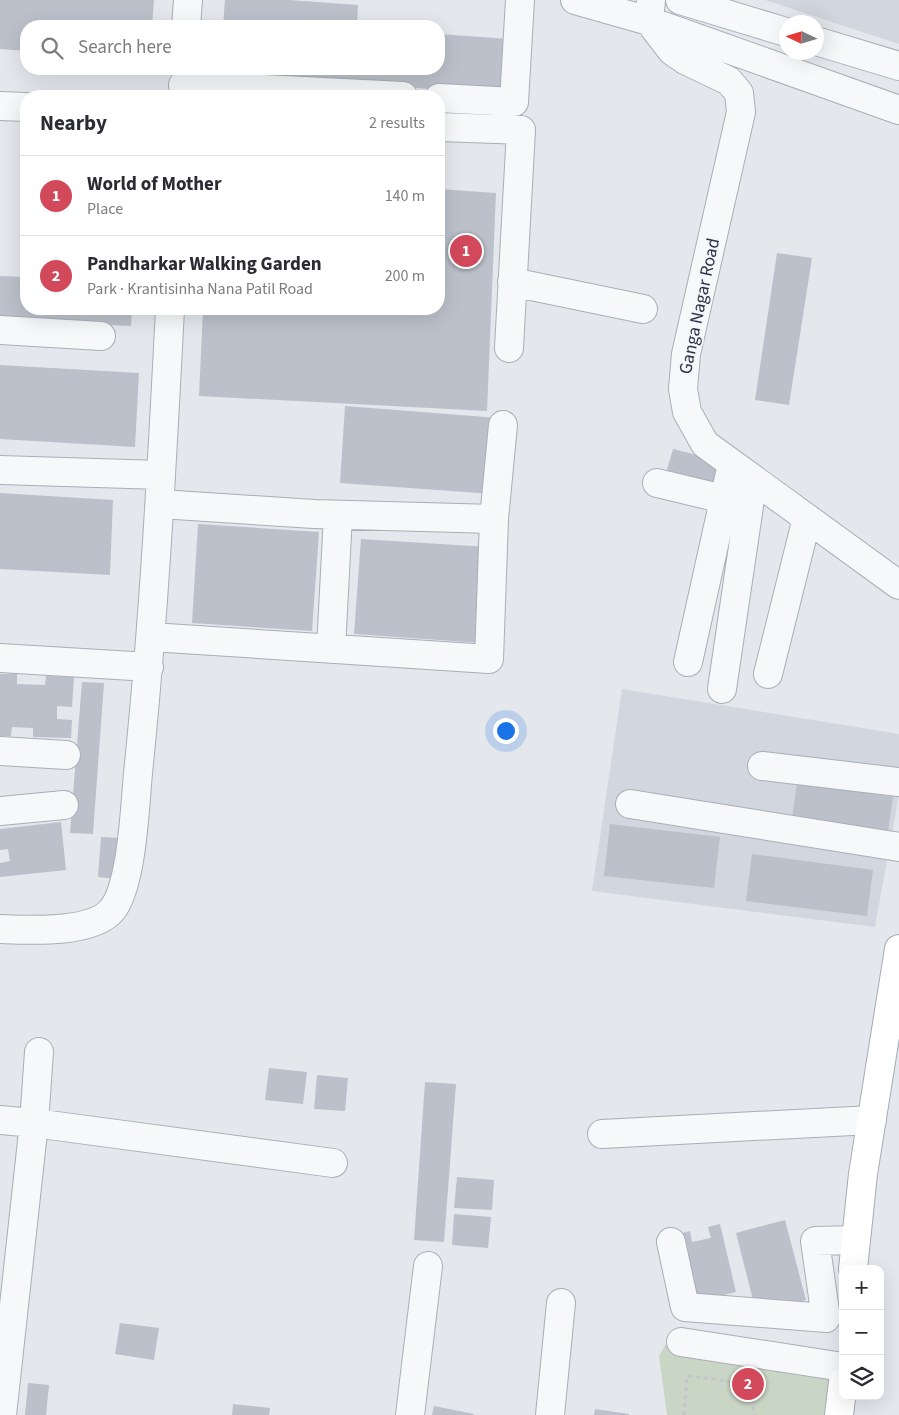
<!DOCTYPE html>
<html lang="en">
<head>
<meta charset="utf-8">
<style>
  body { margin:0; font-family:"Source Sans 3",sans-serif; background:#f2f2f3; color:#2b2b33 }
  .controls { position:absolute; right:15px; bottom:15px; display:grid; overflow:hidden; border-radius:10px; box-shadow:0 5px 20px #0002 }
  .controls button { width:45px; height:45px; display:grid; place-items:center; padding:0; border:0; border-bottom:1px solid #e1e1e2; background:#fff; color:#2b2b33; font:25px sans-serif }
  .compass { position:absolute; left:779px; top:15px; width:45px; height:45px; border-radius:50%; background:#fff; box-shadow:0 5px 20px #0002; rotate:274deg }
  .you { position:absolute; left:505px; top:730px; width:18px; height:18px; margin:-12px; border:4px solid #fff; border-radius:50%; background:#1a73e8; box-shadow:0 0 0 8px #1a73e833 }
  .badge { display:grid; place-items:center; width:32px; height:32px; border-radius:50%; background:#d1495b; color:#fff; font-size:16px; font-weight:700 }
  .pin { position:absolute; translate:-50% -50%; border:2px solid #fff; box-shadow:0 1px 5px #0006 }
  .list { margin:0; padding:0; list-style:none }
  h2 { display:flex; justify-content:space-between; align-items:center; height:65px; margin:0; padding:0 20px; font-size:21px }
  h2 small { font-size:16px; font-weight:400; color:#7c7c81 }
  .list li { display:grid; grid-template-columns:32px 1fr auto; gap:15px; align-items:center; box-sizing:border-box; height:80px; padding:0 20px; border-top:1px solid #e1e1e2 }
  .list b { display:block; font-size:19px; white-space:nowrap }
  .list p { margin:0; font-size:16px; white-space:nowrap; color:#7c7c81 }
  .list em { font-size:16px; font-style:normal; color:#7c7c81 }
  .icon { flex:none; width:28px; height:28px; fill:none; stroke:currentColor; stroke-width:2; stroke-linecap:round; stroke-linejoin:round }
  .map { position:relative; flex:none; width:899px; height:1415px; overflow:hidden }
  .search { position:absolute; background:#fff; box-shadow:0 5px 20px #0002; left:20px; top:20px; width:425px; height:55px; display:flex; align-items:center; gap:12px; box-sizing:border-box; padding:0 18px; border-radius:20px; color:#7c7c81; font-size:19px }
  .panel { position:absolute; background:#fff; box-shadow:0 5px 20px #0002; left:20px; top:90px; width:425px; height:225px; border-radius:20px }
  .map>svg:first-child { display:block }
  .built { fill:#d2d6de }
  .green { fill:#c9d6c5 }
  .building { fill:#bbc0ca }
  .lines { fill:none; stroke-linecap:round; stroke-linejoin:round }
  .minor-casing { stroke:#a9aeb7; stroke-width:30 }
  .major-casing { stroke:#a3abb8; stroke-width:30 }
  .path { stroke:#c2c5cb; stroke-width:3; stroke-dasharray:4 4; stroke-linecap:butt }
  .minor { stroke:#f7f8fa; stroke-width:28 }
  .major { stroke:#fff; stroke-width:28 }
  .labels { text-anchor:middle; stroke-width:4; stroke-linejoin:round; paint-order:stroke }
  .street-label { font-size:18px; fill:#2b3445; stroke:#f4f6f9 }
</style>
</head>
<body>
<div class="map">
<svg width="899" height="1415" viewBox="0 0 899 1415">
  <rect width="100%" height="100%" fill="#e4e7ec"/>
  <path class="built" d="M765,0H899V44Z
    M622,689L899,734V795L875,927L592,891Z"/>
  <path class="green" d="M669,1339L832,1352L830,1415H667L659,1356Z"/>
  <path class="building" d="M0,0H154L152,26H26V51L0,49Z
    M225,0H289L358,5L357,26H223Z
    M439,34L510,39L506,94L220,75V69H439Z
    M439,189L496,193L487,411L199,396L203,309H439Z
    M777,253L812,258L789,405L755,400Z
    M0,276L26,277V309H132L131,326L0,320Z
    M0,365L139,373L135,447L0,439Z
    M345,406L498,418L493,494L340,483Z
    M673,449L721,461L715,485L666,473Z
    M0,493L113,500L110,575L0,569Z
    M198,524L319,532L312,631L192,623Z
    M361,539L488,547L482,643L354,634Z
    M0,674H17V684L45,685L46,676L74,677L72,707L57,706V719L72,720L71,738L33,737V728L12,727L11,736H0Z
    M82,682L104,683L93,834L70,833Z
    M797,783L893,797L888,832L792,818Z
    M61,822L66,870L0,877V863L10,861L8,849L0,850V829Z
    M610,824L720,837L714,888L604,876Z
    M101,837L120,838L116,879L98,877Z
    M752,854L873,870L867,916L746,901Z
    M269,1068L307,1072L303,1104L265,1100Z
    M317,1075L348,1078L345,1111L314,1109Z
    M425,1082L456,1084L444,1242L414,1240Z
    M457,1177L494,1180L492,1210L454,1208Z
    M454,1214L491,1217L488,1248L452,1245Z
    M785,1220L806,1300L783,1306L755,1308L736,1233Z
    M720,1224L736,1292L690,1303L675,1235L690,1231L692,1242L711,1238L708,1227Z
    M120,1323L159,1328L154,1360L115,1354Z
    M28,1383L49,1385L46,1415H25Z
    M233,1404L270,1408L269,1415H232Z
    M434,1406L474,1414V1415H432Z
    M595,1409L629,1414V1415H594Z"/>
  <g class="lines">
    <defs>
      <path id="minor" d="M575,0L649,21L899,110
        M651,0L649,21L672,51L685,60L729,81L739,93L741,112L686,354L683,389L687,412L705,444L899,585
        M680,0L786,32
        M186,26L188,0
        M816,41L899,66
        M183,85L403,96
        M439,98L514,102L520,0
        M0,106L26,107
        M439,127L521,130L509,348
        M512,282L643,309
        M0,330L101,336
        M0,470L161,475
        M657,483L724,499
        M160,504L314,514L494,519
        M151,637L489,659L494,519L503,425
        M331,649L338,515
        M0,658L149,667
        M688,662L732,464
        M768,674L807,518
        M722,689L753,479
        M0,751L66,755
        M762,766L899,782
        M630,804L899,847
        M0,811L64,805
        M0,929C29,930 92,934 112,910C132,886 135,806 138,773C154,619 162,464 170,309
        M0,1120L34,1123L333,1163
        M602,1134L872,1120
        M671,1242L685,1307L826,1318L815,1241L855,1240
        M681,1342L843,1367
        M2,1415L34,1123L39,1052
        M410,1415L428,1266
        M550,1415L561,1303"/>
      <path id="major" d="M853,1269L863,1174L899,949
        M839,1415L843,1382"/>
    </defs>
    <use href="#minor" class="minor-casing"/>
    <use href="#major" class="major-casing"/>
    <path class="path" d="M684,1415L687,1376C700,1378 739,1380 748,1389C753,1395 753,1407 754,1415"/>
    <use href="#minor" class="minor"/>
    <use href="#major" class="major"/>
  </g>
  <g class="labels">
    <g class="street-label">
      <text transform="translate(699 306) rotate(-78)" y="6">Ganga Nagar Road</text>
    </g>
  </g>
</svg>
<div class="controls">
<button>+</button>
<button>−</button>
<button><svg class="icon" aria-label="layers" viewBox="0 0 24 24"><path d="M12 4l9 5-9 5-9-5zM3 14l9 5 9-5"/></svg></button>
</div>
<svg class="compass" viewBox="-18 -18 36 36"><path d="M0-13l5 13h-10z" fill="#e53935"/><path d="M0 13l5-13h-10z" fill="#7c7c81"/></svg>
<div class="you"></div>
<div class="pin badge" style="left:466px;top:251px">1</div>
<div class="pin badge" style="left:748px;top:1384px">2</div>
<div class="search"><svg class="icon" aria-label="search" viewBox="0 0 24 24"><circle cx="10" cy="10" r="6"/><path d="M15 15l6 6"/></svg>Search here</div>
<section class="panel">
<h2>Nearby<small>2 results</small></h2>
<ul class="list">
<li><span class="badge">1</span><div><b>World of Mother</b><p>Place</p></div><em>140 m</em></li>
<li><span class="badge">2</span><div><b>Pandharkar Walking Garden</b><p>Park · Krantisinha Nana Patil Road</p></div><em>200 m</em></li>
</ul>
</section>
</div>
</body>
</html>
